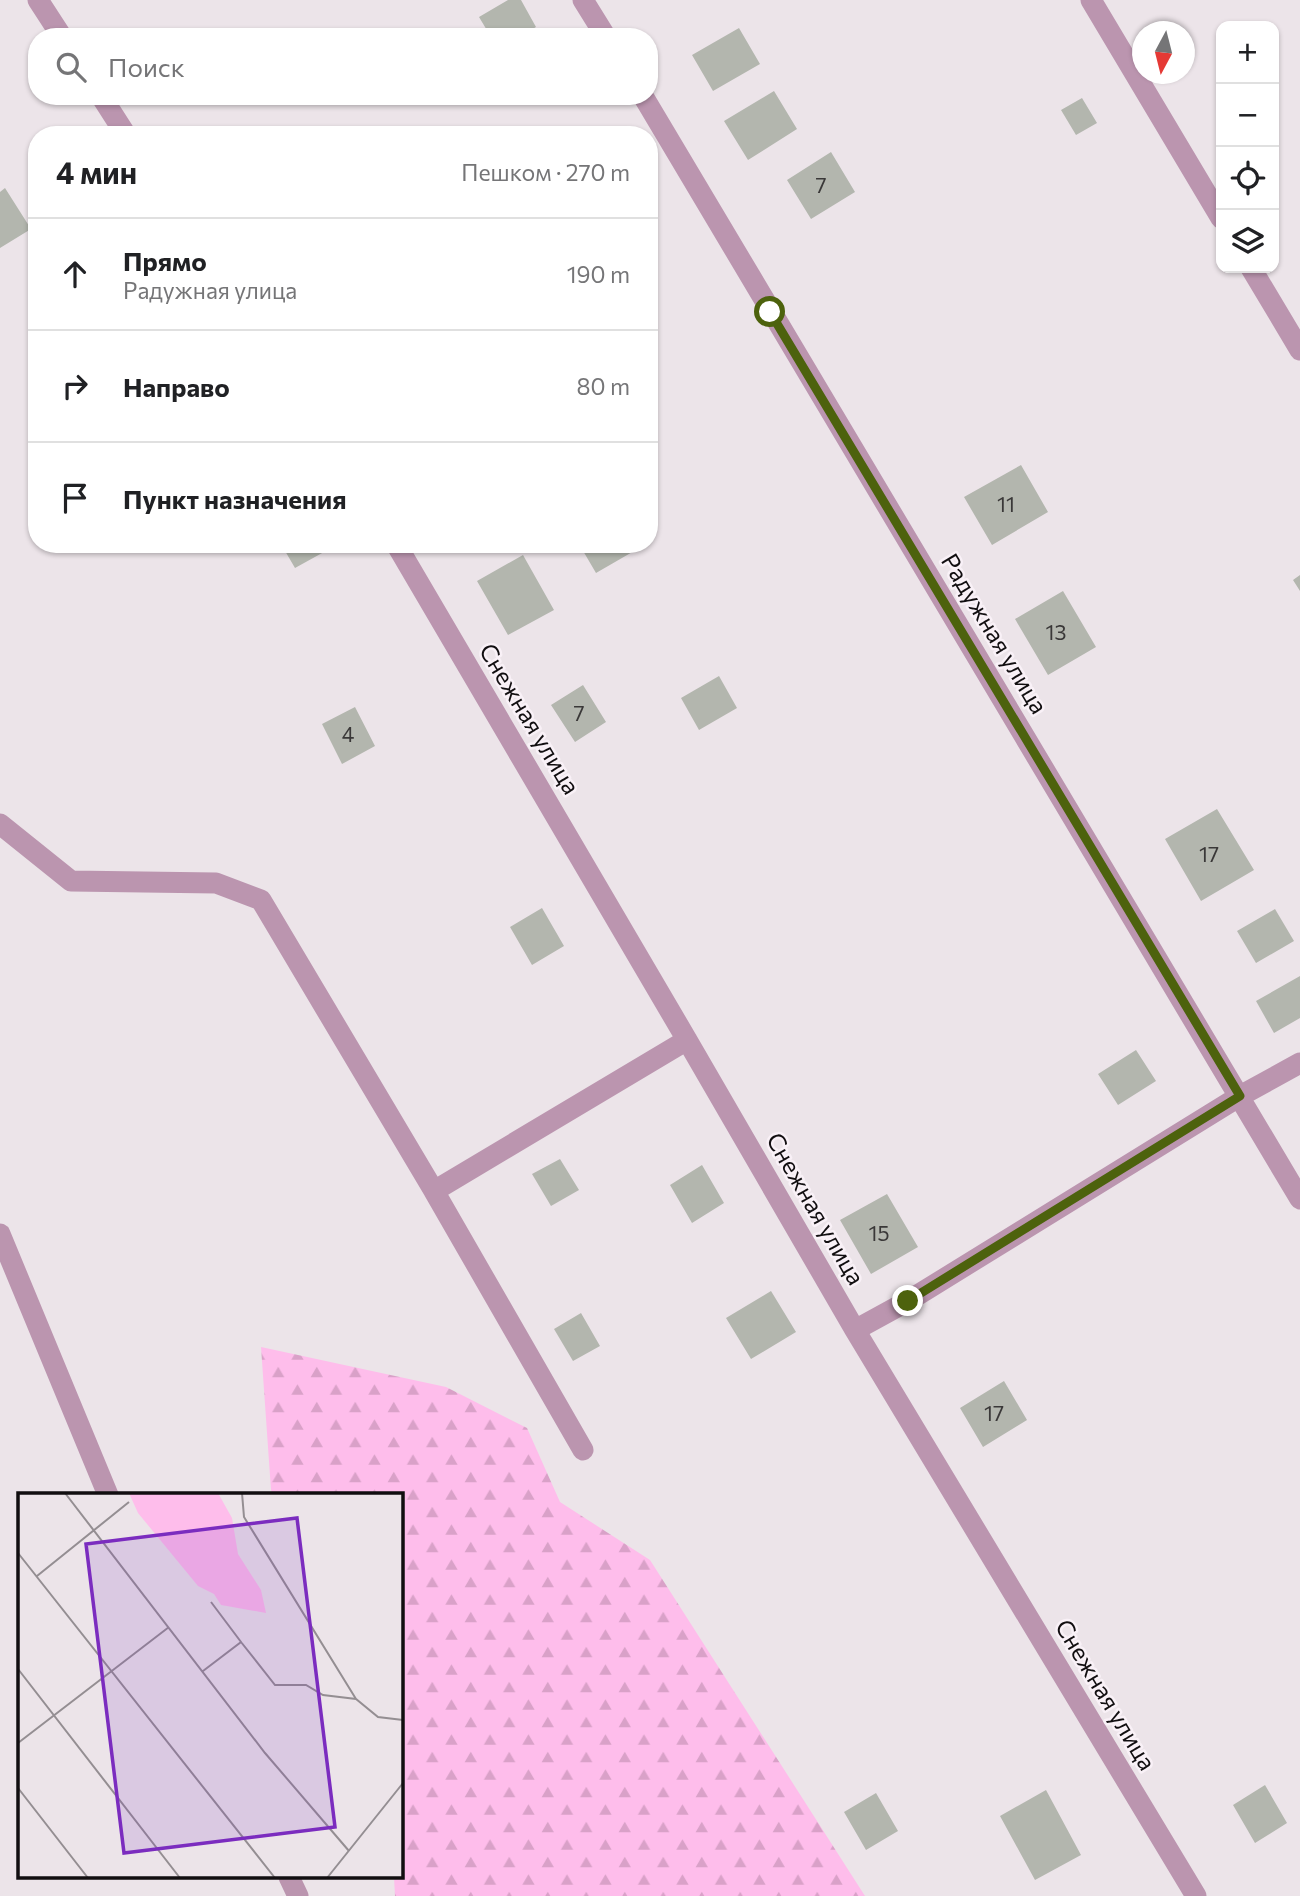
<!DOCTYPE html>
<html lang="ru">
<head>
<meta charset="utf-8">
<style>
  body { margin:0; font-family:Commissioner,sans-serif; background:#f2f2f2; color:#202124 }
  .controls { position:absolute; right:21px; top:21px; display:grid; overflow:hidden; border-radius:14px; box-shadow:0 2px 5px #0004 }
  .controls button { width:63px; height:63px; display:grid; place-items:center; padding:0; border:0; border-bottom:2px solid #e0e0e0; background:#fff; color:#202124; font:35px sans-serif }
  .compass { position:absolute; left:1132px; top:21px; width:63px; height:63px; border-radius:50%; background:#fff; box-shadow:0 2px 5px #0004; rotate:187deg }
  .stop { position:absolute; width:21px; height:21px; margin:-16px; border:5px solid #4d620d; border-radius:50%; background:#fff }
  .stop.end { background:#4d620d; border-color:#fff; box-shadow:0 2px 7px #0008 }
  .list { margin:0; padding:0; list-style:none }
  h2 { display:flex; justify-content:space-between; align-items:center; height:91px; margin:0; padding:0 28px; font-size:30px }
  h2 small { font-size:23px; font-weight:400; color:#757577 }
  .list li { display:grid; grid-template-columns:46px 1fr auto; gap:21px; align-items:center; box-sizing:border-box; height:112px; padding:0 28px; border-top:2px solid #e0e0e0 }
  .list b { display:block; font-size:26px; white-space:nowrap }
  .list p { margin:0; font-size:23px; white-space:nowrap; color:#757577 }
  .list em { font-size:23px; font-style:normal; color:#757577 }
  .icon { flex:none; width:38px; height:38px; fill:none; stroke:currentColor; stroke-width:2; stroke-linecap:round; stroke-linejoin:round }
  .map { position:relative; flex:none; width:1300px; height:1896px; overflow:hidden }
  .search { position:absolute; background:#fff; box-shadow:0 2px 5px #0004; left:28px; top:28px; width:630px; height:77px; display:flex; align-items:center; gap:18px; box-sizing:border-box; padding:0 24px; border-radius:28px; color:#757577; font-size:26px }
  .panel { position:absolute; background:#fff; box-shadow:0 2px 5px #0004; left:28px; top:126px; width:630px; height:427px; border-radius:28px }
  .map>svg:first-child { display:block }
  .forest { fill:url(#forest-firs) }
  .building { fill:#b3b6ae }
  .lines { fill:none; stroke-linecap:round; stroke-linejoin:round }
  .minor { stroke:#bb95af; stroke-width:21 }
  .route { stroke:#4d620d; stroke-width:9 }
  .labels { text-anchor:middle; stroke-width:5; stroke-linejoin:round; paint-order:stroke }
  .number-label { font-size:21px; fill:#3a3838 }
  .street-label { font-size:24px; fill:#110e10; stroke:#f9f1f7 }
  .inset-road { fill:none; stroke:#948e92; stroke-width:2 }
  .view { fill:#7b2cbf; fill-opacity:0.15; stroke:#7b2cbf; stroke-width:3.5 }
  .inset-edge { fill:none; stroke:#110e10; stroke-width:3.5 }
</style>
</head>
<body>
<div class="map">
<svg width="1300" height="1896" viewBox="0 0 1300 1896">
  <defs>
    <pattern id="forest-firs" width="22" height="20" patternUnits="userSpaceOnUse" patternTransform="scale(1.75)"><rect width="22" height="20" fill="#febdeb"/><path d="M5 1l3.5 6h-7zM16 11l3.5 6h-7z" fill="#d9a1c8"/></pattern>
  </defs>
  <rect width="100%" height="100%" fill="#ece4e9"/>
  <path class="forest" d="M261,1347L446,1387L527,1428L560,1502L650,1560L865,1896H395L394,1877H401V1495H273L271,1490Z"/>
  <path class="building" d="M508,0H521L536,27L519,37H491L479,17Z
    M739,28L760,64L713,91L692,55Z
    M774,91L797,129L748,160L724,121Z
    M1082,98L1097,123L1076,135L1061,110Z
    M831,152L855,192L811,219L787,180Z
    M5,188L31,229L0,248V192Z
    M1021,465L1048,512L992,545L964,497Z
    M281,544H331L333,547L295,568Z
    M579,544H640L641,547L596,573Z
    M523,555L554,610L508,635L477,581Z
    M1300,575V591L1293,580Z
    M1063,591L1096,647L1048,675L1015,619Z
    M719,676L737,708L699,730L681,698Z
    M583,685L606,722L575,742L551,705Z
    M355,707L375,746L342,764L322,724Z
    M1217,809L1254,870L1201,901L1165,839Z
    M542,908L564,946L532,965L510,927Z
    M1275,909L1294,941L1256,963L1237,931Z
    M1300,976V1018L1274,1033L1256,1001Z
    M1136,1050L1156,1081L1118,1105L1098,1074Z
    M560,1159L579,1190L551,1206L532,1174Z
    M702,1165L724,1203L692,1223L670,1185Z
    M887,1194L918,1247L871,1274L840,1220Z
    M771,1291L796,1332L751,1359L726,1318Z
    M581,1313L600,1346L573,1361L554,1329Z
    M1004,1381L1027,1420L983,1447L960,1408Z
    M1265,1785L1287,1823L1255,1843L1233,1805Z
    M1046,1790L1081,1855L1035,1880L1000,1816Z
    M876,1793L898,1831L866,1850L844,1812Z"/>
  <g class="lines">
    <path class="minor" d="M38,0L62,37
      M583,0L606,37
      M1091,0L1221,218
      M101,96L126,135
      M643,96L1300,1199
      M1251,268L1300,350
      M396,544L687,1040L855,1330L1196,1896
      M0,824L71,881L216,883L261,900L434,1191
      M0,1234L108,1495
      M855,1330L908,1301L1240,1096L1300,1063
      M583,1450L434,1191L687,1040
      M289,1877L298,1896"/>
  </g>
  <g class="lines">
    <path class="route" d="M770,312L1240,1096L908,1301"/>
  </g>
  <g class="labels">
    <g class="number-label">
      <text x="821" y="193">7</text>
      <text x="1006" y="512">11</text>
      <text x="1056" y="640">13</text>
      <text x="579" y="721">7</text>
      <text x="348" y="742">4</text>
      <text x="1209" y="862">17</text>
      <text x="879" y="1241">15</text>
      <text x="994" y="1421">17</text>
    </g>
    <g class="street-label">
      <text transform="translate(994 634) rotate(59)" y="8">Радужная улица</text>
      <text transform="translate(529 719) rotate(59)" y="8">Снежная улица</text>
      <text transform="translate(815 1209) rotate(60)" y="8">Снежная улица</text>
      <text transform="translate(1105 1695) rotate(59)" y="8">Снежная улица</text>
    </g>
  </g>
  <g transform="translate(18 1493)">
    <rect width="385" height="385" fill="#ece4e9"/>
    <path d="M111,0H200L214,25L220,61L243,97L248,120L203,112L196,101L180,93L120,20Z" fill="#febdeb"/>
    <path class="inset-road" d="M47,0L247,260L331,358M224,0L226,24L338,206M0,60L257,385M19,83L111,9M223,149L257,192H288L305,202L338,206L360,224L385,227M0,176L162,385M185,178L223,149L193,109M0,250L151,134M0,295L70,385M309,385L385,290"/>
    <path class="view" d="M279,25L317,334L106,360L68,51Z"/>
    <rect width="385" height="385" class="inset-edge"/>
  </g>
</svg>
<div class="controls">
<button>+</button>
<button>−</button>
<button><svg class="icon" aria-label="locate" viewBox="0 0 24 24"><circle cx="12" cy="12" r="6"/><path d="M12 2v4M12 18v4M2 12h4M18 12h4"/></svg></button>
<button><svg class="icon" aria-label="layers" viewBox="0 0 24 24"><path d="M12 4l9 5-9 5-9-5zM3 14l9 5 9-5"/></svg></button>
</div>
<svg class="compass" viewBox="-18 -18 36 36"><path d="M0-13l5 13h-10z" fill="#e53935"/><path d="M0 13l5-13h-10z" fill="#757577"/></svg>
<div class="stop" style="left:770px;top:312px"></div>
<div class="stop end" style="left:908px;top:1301px"></div>
<div class="search"><svg class="icon" aria-label="search" viewBox="0 0 24 24"><circle cx="10" cy="10" r="6"/><path d="M15 15l6 6"/></svg>Поиск</div>
<section class="panel">
<h2>4 мин<small>Пешком · 270 m</small></h2>
<ul class="list">
<li><svg class="icon" aria-label="ahead" viewBox="0 0 24 24"><path d="M12 20V5M6 11l6-6 6 6"/></svg><div><b>Прямо</b><p>Радужная улица</p></div><em>190 m</em></li>
<li><svg class="icon" aria-label="right" viewBox="0 0 24 24"><path d="M7 20v-9h11M14 6l5 5-5 5"/></svg><div><b>Направо</b></div><em>80 m</em></li>
<li><svg class="icon" aria-label="arrive" viewBox="0 0 24 24"><path d="M6 21V4h12l-3 4 3 4H6"/></svg><div><b>Пункт назначения</b></div></li>
</ul>
</section>
</div>
</body>
</html>
